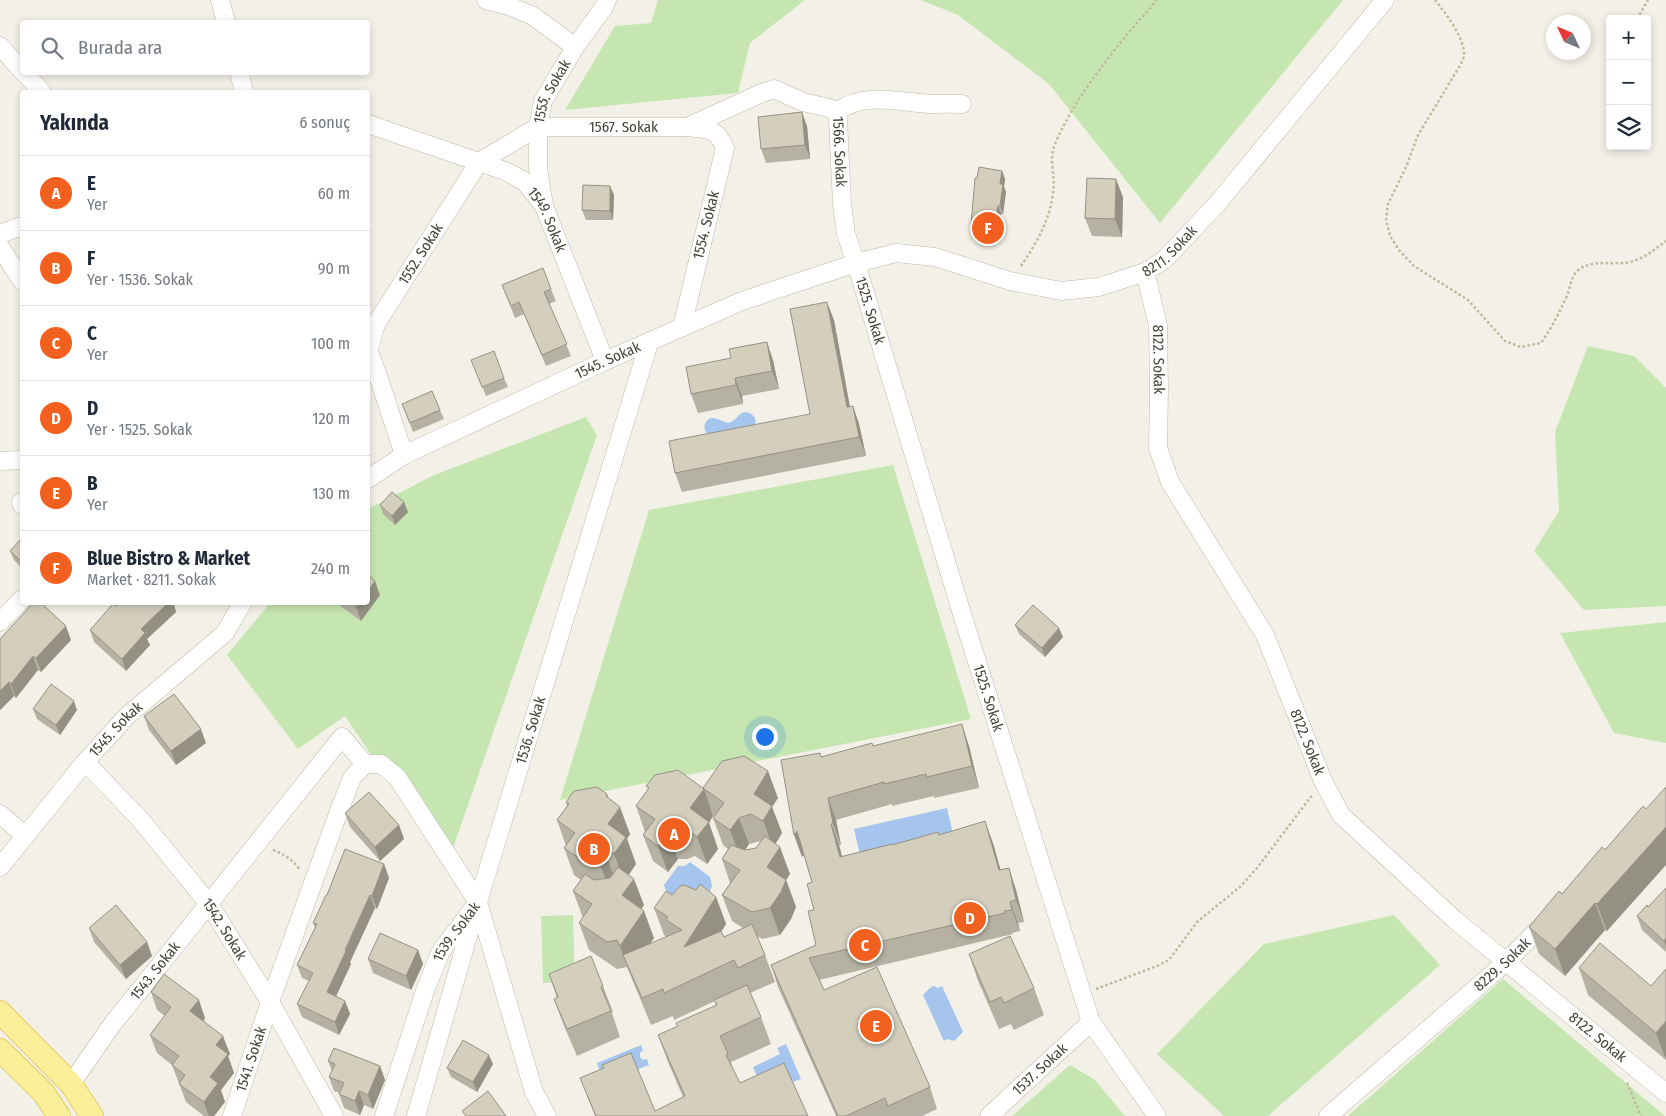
<!DOCTYPE html>
<html lang="tr">
<head>
<meta charset="utf-8">
<style>
  body { margin:0; font-family:"Fira Sans Condensed",sans-serif; background:#f6f6f7; color:#1f2937 }
  .controls { position:absolute; right:15px; top:15px; display:grid; overflow:hidden; border-radius:5px; box-shadow:0 2px 8px #0003 }
  .controls button { width:45px; height:45px; display:grid; place-items:center; padding:0; border:0; border-bottom:1px solid #e0e1e3; background:#fff; color:#1f2937; font:25px sans-serif }
  .compass { position:absolute; left:1546px; top:15px; width:45px; height:45px; border-radius:50%; background:#fff; box-shadow:0 2px 8px #0003; rotate:314deg }
  .you { position:absolute; left:764px; top:736px; width:18px; height:18px; margin:-12px; border:4px solid #fff; border-radius:50%; background:#1a73e8; box-shadow:0 0 0 8px #1a73e833 }
  .badge { display:grid; place-items:center; width:32px; height:32px; border-radius:50%; background:#f2601f; color:#fff; font-size:16px; font-weight:700 }
  .pin { position:absolute; translate:-50% -50%; border:2px solid #fff; box-shadow:0 1px 5px #0006 }
  .list { margin:0; padding:0; list-style:none }
  h2 { display:flex; justify-content:space-between; align-items:center; height:65px; margin:0; padding:0 20px; font-size:21px }
  h2 small { font-size:16px; font-weight:400; color:#747a83 }
  .list li { display:grid; grid-template-columns:32px 1fr auto; gap:15px; align-items:center; box-sizing:border-box; height:75px; padding:0 20px; border-top:1px solid #e0e1e3 }
  .list b { display:block; font-size:19px; white-space:nowrap }
  .list p { margin:0; font-size:16px; white-space:nowrap; color:#747a83 }
  .list em { font-size:16px; font-style:normal; color:#747a83 }
  .icon { flex:none; width:28px; height:28px; fill:none; stroke:currentColor; stroke-width:2; stroke-linecap:round; stroke-linejoin:round }
  .map { position:relative; flex:none; width:1666px; height:1116px; overflow:hidden }
  .search { position:absolute; background:#fff; box-shadow:0 2px 8px #0003; left:20px; top:20px; width:350px; height:55px; display:flex; align-items:center; gap:12px; box-sizing:border-box; padding:0 18px; border-radius:5px; color:#747a83; font-size:19px }
  .panel { position:absolute; background:#fff; box-shadow:0 2px 8px #0003; left:20px; top:90px; width:350px; height:515px; border-radius:5px }
  .map>svg:first-child { display:block }
  .green { fill:#c6e6b1 }
  .water { fill:#a5c5ee }
  .lines { fill:none; stroke-linecap:round; stroke-linejoin:round }
  .minor-casing { stroke:#bebaaa; stroke-width:19 }
  .major-casing { stroke:#e0cf68; stroke-width:24 }
  .path { stroke:#bfb89c; stroke-width:2.5; stroke-dasharray:2.5 2.5; stroke-linecap:butt }
  .minor { stroke:#fff; stroke-width:18 }
  .major { stroke:#fbee98; stroke-width:22 }
  .wall { fill:#b6b2a3; fill-rule:evenodd }
  .shaded-wall { fill:#949184 }
  .building { fill:#d4cfbd; stroke:#949184 }
  .labels { text-anchor:middle; stroke-width:4.5; stroke-linejoin:round; paint-order:stroke }
  .street-label { font-size:15px; fill:#464236; stroke:#fff }
</style>
</head>
<body>
<div class="map">
<svg width="1666" height="1116" viewBox="0 0 1666 1116">
  <rect width="100%" height="100%" fill="#f3f1e7"/>
  <path class="green" d="M658,0H805L750,43L738,93L565,110L615,26L651,23Z
    M921,0H1343L1160,223L1049,84L958,15Z
    M1588,346L1634,356L1666,388V606L1584,610L1534,551L1559,511L1555,432Z
    M586,417L597,435L453,848L421,829L345,716L298,749L227,655L270,603L368,602V509L432,476Z
    M893,465L971,719L560,800L649,510Z
    M1666,622V743L1614,733L1560,633Z
    M573,915L575,982L543,983L541,916Z
    M1394,915L1440,965L1268,1116H1224L1157,1054L1264,944Z
    M1503,979L1665,1116H1348Z
    M1070,1065L1095,1080L1125,1116H1012Z"/>
  <path class="water" d="M745,412C754,413 758,420 754,427L707,434C705,430 703,426 706,422C712,413 721,422 729,423C736,421 738,413 745,412Z
    M947,808L954,838L861,859L854,829Z
    M690,862L710,877L712,886L709,894L689,906L667,893L664,885L678,866H685Z
    M934,986L938,988L942,986L963,1032L954,1041L947,1039L944,1041L923,995C927,992 928,988 934,986Z
    M786,1044L801,1079L793,1082L790,1076L762,1088L753,1067L780,1054L777,1048Z
    M641,1045L643,1050L640,1053V1057L643,1060L647,1059L649,1065L604,1083L597,1063Z"/>
  <g class="lines">
    <defs>
      <g id="minor">
        <path d="M220,0L226,22"/>
        <path d="M486,0L509,6L533,16L575,47"/>
        <path d="M0,46L22,71"/>
        <path d="M24,72L42,92"/>
        <path d="M239,72L244,92"/>
        <path d="M836,111C866,94 887,100 919,103C933,105 948,103 962,104"/>
        <path id="s1" d="M368,124L505,171L524,181L544,206L605,361"/>
        <path id="s2" d="M687,127L762,93L774,89L803,102L829,108L836,111L838,119L842,204L846,234L856,263L962,614L1091,1022L1157,1116"/>
        <path id="s3" d="M544,206L538,168V127H687C708,130 716,127 725,148L682,327"/>
        <path d="M0,234L22,226"/>
        <path d="M0,247L22,281"/>
        <path id="s4" d="M1145,272L1158,325L1159,391L1158,448L1170,482L1265,635L1323,781L1341,815L1455,920L1666,1093"/>
        <path d="M368,349L379,379L404,455"/>
        <path id="s5" d="M369,349L376,324L479,162L538,127L543,101L575,47L604,7L607,0"/>
        <path d="M0,461L22,460"/>
        <path id="s6" d="M368,479L404,455L605,361L742,301L856,263L896,253L935,257L1010,281L1061,291L1099,287L1145,272L1164,260L1217,204L1385,0"/>
        <path d="M21,502L22,505"/>
        <path d="M0,622L22,599"/>
        <path id="s7" d="M85,762L139,818L209,904L270,1002L334,1116"/>
        <path d="M0,814L25,836"/>
        <path id="s8" d="M0,867L85,762L127,716L225,633L243,602"/>
        <path id="s9" d="M71,1084L111,1026L342,737L365,764"/>
        <path id="s10" d="M232,1116L270,1002L339,811L352,778L365,764H381L397,777L478,902"/>
        <path id="s11" d="M384,1116L426,988L441,951L478,902"/>
        <path d="M416,1116L474,915"/>
        <path id="s12" d="M547,1116L534,1092L478,902L649,343"/>
        <path id="s13" d="M989,1116L1091,1022"/>
        <path id="s14" d="M1328,1116L1505,963L1548,920"/>
      </g>
      <path id="major" d="M0,1012L71,1084L92,1116
        M0,1050L43,1092L59,1116"/>
    </defs>
    <use href="#minor" class="minor-casing"/>
    <use href="#major" class="major-casing"/>
    <path class="path" d="M1435,0C1445,12 1466,40 1464,56C1463,60 1461,64 1459,67L1417,137L1407,165L1388,204L1386,220L1390,236L1399,250L1414,266L1468,300L1505,341L1521,347L1541,343C1551,329 1558,315 1565,300C1570,291 1570,279 1577,271C1592,258 1613,266 1630,262C1645,258 1654,250 1666,241
      M1637,19L1648,0
      M1021,266C1036,244 1050,220 1053,193C1056,176 1048,160 1055,144C1073,102 1101,67 1129,32C1138,21 1148,12 1156,0
      M273,850C284,854 293,860 300,870
      M1096,989L1157,966L1169,960L1197,922L1241,886L1257,868L1313,794
      M1627,1083L1641,1116"/>
    <use href="#minor" class="minor"/>
    <use href="#major" class="major"/>
  </g>
  <path class="wall" d="M807,126L810,159L766,163L761,149Z
    M1002,171L1005,179L1004,187L1006,192L1003,214H1001L997,237L974,233L971,225L977,178Z
    M610,186L614,195L613,220H586L582,210Z
    M1123,197L1122,237L1092,236L1085,218Z
    M502,285L551,289L556,301L549,304L571,356L546,366L524,314L515,318Z
    M834,320L850,406H853L859,424L866,456L682,492L675,473L810,414Z
    M773,360L779,389L742,396L743,404L698,413L691,394Z
    M475,369L504,378L508,387L486,396Z
    M402,404L440,410L444,419L413,432Z
    M380,505L408,512L395,525L383,514Z
    M22,538V568L14,560L10,551Z
    M380,595L361,621L335,602H368Z
    M120,602H173L176,612L147,639L150,645L126,671L94,642L90,630Z
    M1015,625L1063,637L1045,657L1019,634Z
    M0,639L71,640L41,672L38,670L16,698L14,696L0,710Z
    M33,709L77,710L60,735L37,719Z
    M144,716L206,743L176,765L149,730Z
    M873,745L969,746L979,788L934,798V796L892,806V804L836,820L841,845H839L842,857L939,835L993,843L1000,870L1009,868L1016,890L1024,922L1018,923L1020,931L1012,933L1013,934L819,980L824,990L930,1087L937,1109L922,1116H836L778,987L771,965L816,945L814,910L812,882L804,855L802,857L821,757Z
    M646,786L703,789L778,798L772,807L782,833L775,844L790,874L786,880L796,907L791,919L780,935L762,939L757,936L765,955L775,982L750,993L761,1017L771,1044L731,1062L734,1072L740,1083L808,1116H595L580,1078L655,1111L683,1097L668,1062L658,1035L678,1026L716,1005L715,1001L674,1020L673,1016L651,1025L627,967L617,969L589,950L579,923L583,918L573,891L581,880L574,875L564,848L566,846L557,820L567,806L566,802L609,799L630,834L627,839L636,864L629,875L644,905L641,909L654,938L650,944L667,937L664,935L654,908L672,895L716,897L726,924L721,932L724,937L743,928L732,921L722,895L730,883L722,859L728,849L723,845L713,818L714,816L713,815L709,823L718,849L707,864L695,856L687,859H678L668,872L653,861L643,835L645,832L636,806L648,789ZM761,841L756,848L745,850L749,844Z
    M1646,809L1607,931L1605,930L1565,976L1539,954L1529,927Z
    M345,813L399,825L404,839L380,861L350,827Z
    M384,864L389,878L377,909L375,908L350,962L351,964L336,996L345,1001L350,1014L339,1035L302,1017L297,1004L309,981L302,978L297,965L315,928L313,923L327,895Z
    M1666,888V952L1642,930L1637,916L1648,907Z
    M89,928L147,942L152,956L126,979L94,942Z
    M418,950L423,964L411,990L373,973L368,959Z
    M969,954L1034,988L1044,1015L1014,1030L1011,1024L999,1029L978,981Z
    M1579,968L1651,986L1666,1060L1588,995Z
    M549,974L603,986L613,1012L612,1013L620,1037L577,1056L564,1026L554,999L557,998Z
    M151,992L205,1018L204,1021L230,1054L228,1056L234,1073L221,1090L225,1102L214,1116H204L186,1102L172,1065L157,1053L150,1035L165,1016L157,1010Z
    M328,1061L380,1066L385,1080L373,1109L364,1105L360,1115L344,1108L339,1094L340,1093L334,1091L329,1077L332,1071Z
    M493,1064L477,1092L451,1077L447,1068Z"/>
  <path class="shaded-wall" d="M802,112L807,126L810,159L805,145Z
    M1002,171L1005,179L1004,187L1006,192L1003,214L1000,206V184Z
    M1116,179L1123,197L1122,237L1115,219Z
    M610,186L614,195L613,220L610,211Z
    M998,206L1001,214L997,237L994,228Z
    M827,302L834,320L853,425L847,407Z
    M767,342L773,360L779,389L772,371Z
    M735,378L742,396L743,404L736,385Z
    M853,406L859,424L866,456L859,437Z
    M404,502L408,512L395,525L392,516Z
    M368,543L370,548L368,551Z
    M375,581L380,595L361,621L356,607L359,602H368V591Z
    M169,602H173L176,612L147,639L150,645L126,671L122,659L141,629Z
    M66,626L71,640L41,672L36,658Z
    M1059,628L1063,637L1045,657L1042,648Z
    M33,656L38,670L16,698L11,684Z
    M9,682L14,696L0,710V691Z
    M74,701L77,710L60,735L56,725Z
    M962,724L969,746L979,788L972,766Z
    M201,729L206,743L176,765L171,751Z
    M768,771L778,798L772,807L782,833L773,848L754,794Z
    M704,789L713,816L709,823L718,849L707,864L697,837L690,808Z
    M607,794L615,815L620,807L630,834L627,839L636,864L624,881L614,854L608,824L606,796Z
    M828,798L836,820L841,845L833,823Z
    M739,818L749,844L740,857L730,830Z
    M985,821L993,843L1007,892L999,870Z
    M831,824L839,845L848,879L840,857Z
    M399,825L404,839L380,861L375,847Z
    M1666,827V865L1607,931L1597,904Z
    M797,831L805,853L802,857L794,835Z
    M668,832L678,859L668,872L658,846Z
    M603,847L613,874L606,880L596,853Z
    M780,847L790,874L786,880L796,907L791,919L780,935L770,908L767,867Z
    M384,864L389,878L377,909L372,896Z
    M1009,868L1016,890L1024,922L1016,900Z
    M634,879L644,905L632,922L622,895Z
    M370,895L375,908L350,962L351,964L332,1005L327,992Z
    M716,897L726,924L694,974L684,947Z
    M1010,902L1018,923L1020,931L1012,910Z
    M1595,903L1605,930L1565,976L1555,949Z
    M644,911L654,938L630,972L623,955L629,973L620,946Z
    M1666,938V947L1664,941Z
    M147,942L152,956L126,979L120,965Z
    M418,950L423,964L411,990L406,976Z
    M199,1000L205,1018L197,1029L190,1011Z
    M345,1001L350,1014L339,1035L335,1022Z
    M1666,1021V1060L1656,1033Z
    M223,1036L230,1054L228,1056L234,1073L221,1090L225,1102L214,1116H209L204,1102L210,1077L216,1045Z
    M489,1055L493,1064L477,1092L473,1082Z
    M380,1066L385,1080L373,1109L368,1095Z
    M359,1091L364,1105L360,1115L355,1101Z"/>
  <path class="building" d="M802,112L805,145L761,149L758,117Z
    M979,167L1002,171L1000,184H1003L1000,206H998L994,228L971,225L975,178H977Z
    M1087,178L1116,179L1115,219L1085,218Z
    M583,185L610,186V211L582,210Z
    M543,268L551,289L544,292L567,344L542,355L519,302L511,306L502,285Z
    M827,302L847,407L853,406L859,437L675,473L669,441L810,414L790,309Z
    M767,342L772,371L735,378L736,385L691,394L686,367L731,358L729,349Z
    M494,351L504,378L482,387L471,360Z
    M432,391L440,410L410,423L402,404Z
    M392,492L404,502L392,516L380,505Z
    M22,538V562L10,551Z
    M368,575L375,581L368,591Z
    M34,602H40L66,626L36,658L33,656L11,684L9,682L0,691V639Z
    M120,602H169L141,629L145,633L122,659L90,630L113,604L116,606Z
    M349,602H359L356,607Z
    M1033,605L1059,628L1042,648L1015,625Z
    M51,684L74,701L56,725L33,709Z
    M174,694L201,729L171,751L144,716Z
    M962,724L972,766L927,777L926,774L884,784V782L828,798L833,823L831,824L840,857L892,844V845L938,832L939,835L985,821L999,870L1009,868L1016,900L1010,902L1012,910L1004,911L1005,913L809,958L824,990L877,967L930,1087L888,1106L885,1098L846,1116H838L771,965L816,945L808,911L814,910L807,884L812,882L797,831L794,835L781,760L820,753L821,757L872,743L873,746Z
    M744,756L768,771L754,794L772,806L763,821L751,814L739,818L730,830L713,818L724,803L703,788L722,761Z
    M678,770L704,789L690,808L709,822L697,837L686,829L677,832H668L658,846L643,835L655,819L636,806L649,788L646,786L655,775Z
    M597,787L607,794L606,796L620,807L608,824L626,837L614,854L603,847L596,853L579,858L564,848L575,833L557,820L569,804L566,802L574,791Z
    M1666,787V827L1597,904L1595,903L1555,949L1529,927L1559,891L1562,894L1602,847L1605,850L1643,806L1646,809Z
    M369,792L399,825L375,847L345,813Z
    M765,836L780,847L767,867L786,880L781,892L770,908L752,912L722,895L740,870L722,859L731,845L745,850L756,848Z
    M345,849L384,864L372,896L370,895L345,950L346,951L327,992L345,1001L335,1022L297,1004L313,973L297,965L317,924L313,923L326,895H327Z
    M618,867L634,879L622,895L644,911L620,946L617,940L607,942L579,923L592,904L573,891L585,874L594,880L610,878Z
    M700,884L716,897L684,947L721,931L724,937L752,924L765,955L738,968L734,960L664,993L663,989L642,998L623,955L682,930L666,920L668,917L654,908L666,891L672,895L680,886L684,885L696,890Z
    M1666,888V938L1664,941L1637,916L1647,905L1648,907Z
    M116,905L147,942L120,965L89,928Z
    M380,933L418,950L406,976L368,959Z
    M1010,936L1034,988L1004,1003L1001,997L990,1002L969,954Z
    M1600,943L1651,986L1666,969V1021L1656,1033L1579,968Z
    M591,956L603,986L601,987L611,1011L567,1029L554,999L558,997L549,974Z
    M164,974L199,1000L190,1011L223,1036L216,1045L228,1054L210,1077L218,1083L204,1102L179,1084L185,1075L172,1065L179,1056L150,1035L171,1007L151,992Z
    M747,985L761,1017L720,1036L728,1054L726,1055L740,1083L784,1063L808,1116H596L580,1078L604,1068L602,1065L631,1053L655,1111L685,1096L658,1035L678,1026L676,1023L717,1005L714,1000Z
    M463,1040L489,1055L473,1082L447,1068Z
    M334,1048L380,1066L368,1095L359,1091L355,1101L339,1094L344,1083L329,1077L335,1064L328,1061Z
    M488,1091L506,1116H466L462,1111Z"/>
  <g class="labels">
    <g class="street-label">
      <text dy="5" stroke="none"><textPath href="#s5" startOffset="325">1555. Sokak</textPath></text>
      <text dy="5" stroke="none"><textPath href="#s3" startOffset="165">1567. Sokak</textPath></text>
      <text dy="5" stroke="none"><textPath href="#s2" startOffset="202">1566. Sokak</textPath></text>
      <text dy="5" stroke="none"><textPath href="#s1" startOffset="212">1549. Sokak</textPath></text>
      <text transform="translate(706 225) rotate(-76)" y="5">1554. Sokak</text>
      <text dy="5" stroke="none"><textPath href="#s6" startOffset="865">8211. Sokak</textPath></text>
      <text dy="5" stroke="none"><textPath href="#s5" startOffset="109">1552. Sokak</textPath></text>
      <text dy="5" stroke="none"><textPath href="#s2" startOffset="365">1525. Sokak</textPath></text>
      <text dy="5" stroke="none"><textPath href="#s4" startOffset="89">8122. Sokak</textPath></text>
      <text dy="5" stroke="none"><textPath href="#s6" startOffset="268">1545. Sokak</textPath></text>
      <text dy="5" stroke="none"><textPath href="#s2" startOffset="770">1525. Sokak</textPath></text>
      <text dy="5" stroke="none"><textPath href="#s8" startOffset="180">1545. Sokak</textPath></text>
      <text dy="5" stroke="none"><textPath href="#s12" startOffset="405">1536. Sokak</textPath></text>
      <text dy="5" stroke="none"><textPath href="#s4" startOffset="509">8122. Sokak</textPath></text>
      <text dy="5" stroke="none"><textPath href="#s7" startOffset="218">1542. Sokak</textPath></text>
      <text dy="5" stroke="none"><textPath href="#s11" startOffset="199">1539. Sokak</textPath></text>
      <text dy="5" stroke="none"><textPath href="#s14" startOffset="231">8229. Sokak</textPath></text>
      <text dy="5" stroke="none"><textPath href="#s9" startOffset="141">1543. Sokak</textPath></text>
      <text dy="5" stroke="none"><textPath href="#s4" startOffset="929">8122. Sokak</textPath></text>
      <text dy="5" stroke="none"><textPath href="#s10" startOffset="60">1541. Sokak</textPath></text>
      <text dy="5" stroke="none"><textPath href="#s13" startOffset="69">1537. Sokak</textPath></text>
    </g>
  </g>
</svg>
<div class="controls">
<button>+</button>
<button>−</button>
<button><svg class="icon" aria-label="layers" viewBox="0 0 24 24"><path d="M12 4l9 5-9 5-9-5zM3 14l9 5 9-5"/></svg></button>
</div>
<svg class="compass" viewBox="-18 -18 36 36"><path d="M0-13l5 13h-10z" fill="#e53935"/><path d="M0 13l5-13h-10z" fill="#747a83"/></svg>
<div class="you"></div>
<div class="pin badge" style="left:674px;top:834px">A</div>
<div class="pin badge" style="left:594px;top:849px">B</div>
<div class="pin badge" style="left:865px;top:945px">C</div>
<div class="pin badge" style="left:970px;top:918px">D</div>
<div class="pin badge" style="left:876px;top:1026px">E</div>
<div class="pin badge" style="left:988px;top:228px">F</div>
<div class="search"><svg class="icon" aria-label="search" viewBox="0 0 24 24"><circle cx="10" cy="10" r="6"/><path d="M15 15l6 6"/></svg>Burada ara</div>
<section class="panel">
<h2>Yakında<small>6 sonuç</small></h2>
<ul class="list">
<li><span class="badge">A</span><div><b>E</b><p>Yer</p></div><em>60 m</em></li>
<li><span class="badge">B</span><div><b>F</b><p>Yer · 1536. Sokak</p></div><em>90 m</em></li>
<li><span class="badge">C</span><div><b>C</b><p>Yer</p></div><em>100 m</em></li>
<li><span class="badge">D</span><div><b>D</b><p>Yer · 1525. Sokak</p></div><em>120 m</em></li>
<li><span class="badge">E</span><div><b>B</b><p>Yer</p></div><em>130 m</em></li>
<li><span class="badge">F</span><div><b>Blue Bistro &amp; Market</b><p>Market · 8211. Sokak</p></div><em>240 m</em></li>
</ul>
</section>
</div>
</body>
</html>
